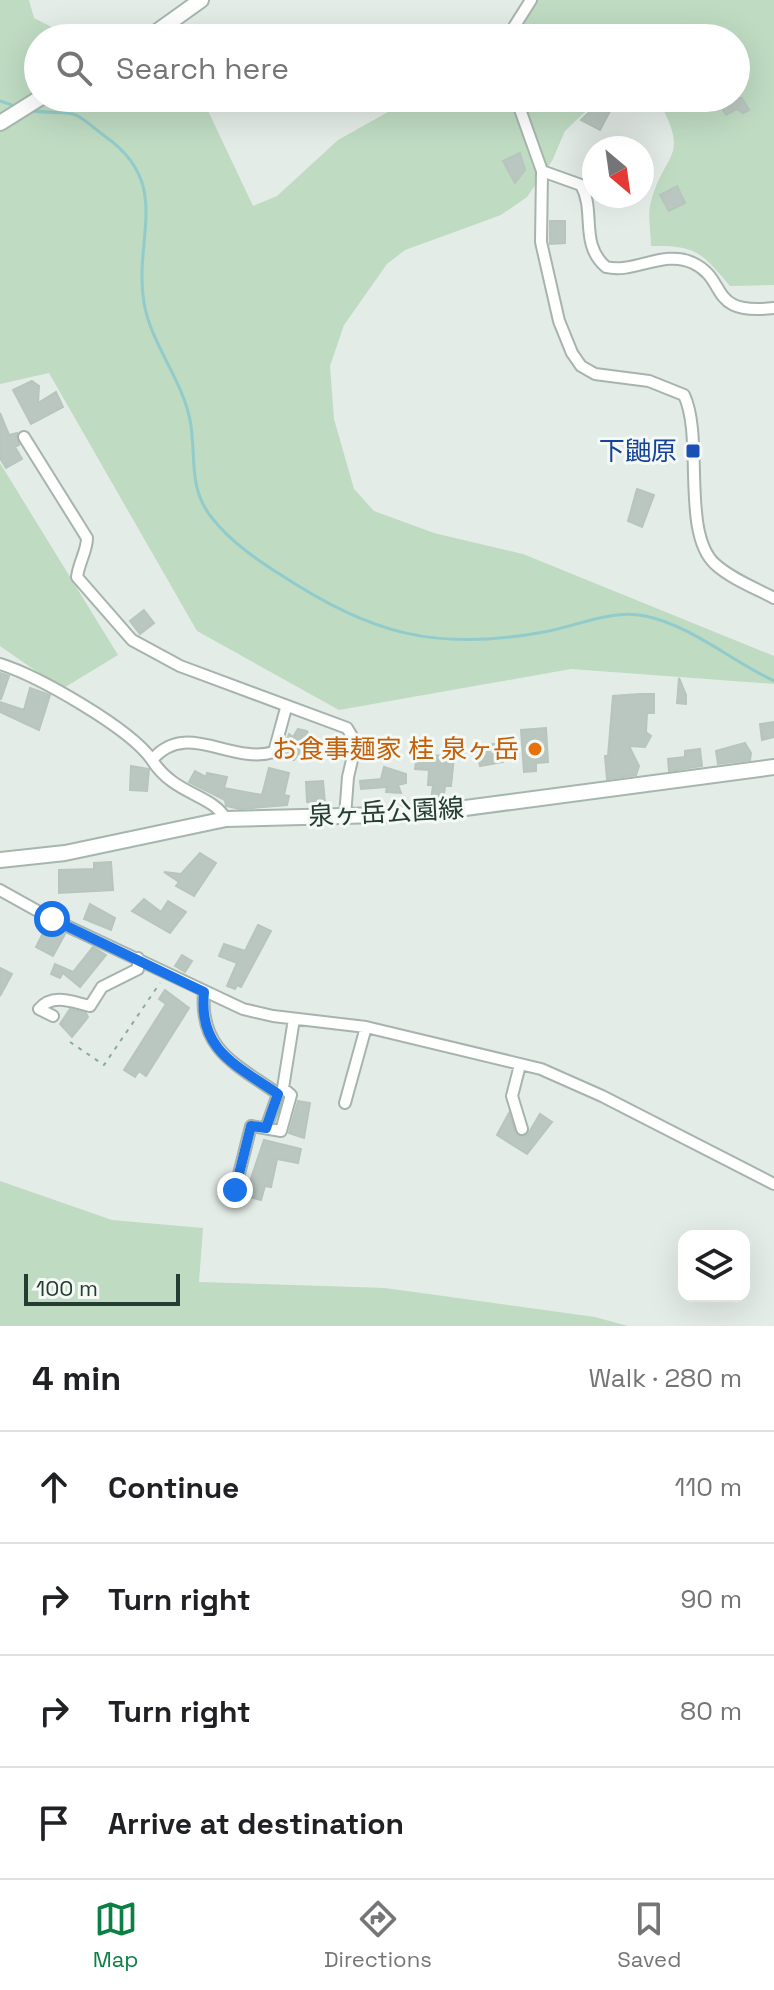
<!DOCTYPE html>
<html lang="en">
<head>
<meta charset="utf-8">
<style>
  body { margin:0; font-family:"Space Grotesk","Noto Sans JP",sans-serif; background:#f6f6f6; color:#202124 }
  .controls { position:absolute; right:24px; bottom:24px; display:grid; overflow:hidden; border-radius:16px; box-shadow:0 8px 32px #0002 }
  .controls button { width:72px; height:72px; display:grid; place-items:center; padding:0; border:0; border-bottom:2px solid #e0e0e0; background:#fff; color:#202124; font:40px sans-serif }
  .compass { position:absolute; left:582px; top:136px; width:72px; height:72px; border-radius:50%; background:#fff; box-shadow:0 8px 32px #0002; rotate:151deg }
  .scale { position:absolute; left:24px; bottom:20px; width:156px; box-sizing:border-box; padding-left:8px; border:4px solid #253c32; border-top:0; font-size:22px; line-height:28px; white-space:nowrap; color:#253c32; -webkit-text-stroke:6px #f4f9f6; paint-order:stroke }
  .stop { position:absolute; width:24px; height:24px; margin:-18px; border:6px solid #1a73e8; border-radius:50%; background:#fff }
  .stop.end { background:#1a73e8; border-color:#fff; box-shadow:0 2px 8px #0008 }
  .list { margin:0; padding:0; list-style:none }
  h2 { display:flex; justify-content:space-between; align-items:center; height:104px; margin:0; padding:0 32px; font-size:34px }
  h2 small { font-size:26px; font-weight:400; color:#757577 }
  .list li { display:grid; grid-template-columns:52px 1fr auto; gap:24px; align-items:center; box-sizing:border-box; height:112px; padding:0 32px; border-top:2px solid #e0e0e0 }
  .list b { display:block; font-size:30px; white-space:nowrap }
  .list em { font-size:26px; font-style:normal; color:#757577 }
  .icon { flex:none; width:44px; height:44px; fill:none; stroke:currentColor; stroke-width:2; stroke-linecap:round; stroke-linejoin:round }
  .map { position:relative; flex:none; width:774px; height:1326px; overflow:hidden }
  .search { position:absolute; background:#fff; box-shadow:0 8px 32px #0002; left:24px; right:24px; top:24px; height:88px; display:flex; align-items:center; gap:20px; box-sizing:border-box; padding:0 28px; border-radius:44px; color:#757577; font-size:30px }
  .sheet { height:552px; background:#fff }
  nav { display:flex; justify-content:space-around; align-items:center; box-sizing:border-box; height:112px; border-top:2px solid #e0e0e0; background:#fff; font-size:22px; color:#757577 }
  nav a { display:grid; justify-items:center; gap:4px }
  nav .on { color:#0b8043 }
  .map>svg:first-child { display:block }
  .green { fill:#bfdbc2 }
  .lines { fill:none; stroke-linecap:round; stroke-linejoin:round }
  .stream { stroke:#92cbcb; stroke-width:3 }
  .building { fill:#bac7c0; stroke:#b7c5bd; stroke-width:2 }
  .street-casing { stroke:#a7b4ad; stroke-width:14 }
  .secondary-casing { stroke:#a4b7ad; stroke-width:18 }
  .path { stroke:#88ac9b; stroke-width:2; stroke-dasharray:4 6; stroke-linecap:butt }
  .street { stroke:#fff; stroke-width:10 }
  .secondary { stroke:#fff; stroke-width:14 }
  .route { stroke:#1a73e8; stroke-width:10 }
  .transit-dot { fill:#1a4fb4; stroke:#f4f9f6; stroke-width:3 }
  .food-dot { fill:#e8710a; stroke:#f4f9f6; stroke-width:3 }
  .labels { text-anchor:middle; stroke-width:6; stroke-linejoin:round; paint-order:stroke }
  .transit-label { font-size:26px; fill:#164399; stroke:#f4f9f6; text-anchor:end }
  .food-label { font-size:26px; fill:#c56008; stroke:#f4f9f6; text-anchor:end }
  .street-label { font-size:26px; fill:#253c32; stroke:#f4f9f6 }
</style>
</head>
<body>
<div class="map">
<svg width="774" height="1326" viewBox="0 0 774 1326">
  <rect width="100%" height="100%" fill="#e4ece7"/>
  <path class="green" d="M0,0H29L34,18L73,38H38V98H202L253,206L277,196L338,140L413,98H600L565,131L552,161L527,197L501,215L405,250L387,264L344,325L330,366L334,419L354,489L374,511L434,533L523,554L774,656V684L571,669L339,710L197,631L49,373L0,384Z
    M532,0H774V285L730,286C701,252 696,245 651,246C651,232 647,214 651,202C664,150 692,160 657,98H736V38H499Z
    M0,463L118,655L62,689L0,646Z
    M0,1181L112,1220L203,1228L199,1282L385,1288L595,1317L628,1326H0Z"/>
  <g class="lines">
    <path class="stream" d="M0,101L18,107
      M29,110C44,114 68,111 76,115C86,120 96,130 106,137C173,185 133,238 144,303C151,344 182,379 190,420C197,456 187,487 212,518C231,542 256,559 281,575C372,634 436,652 544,632C577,626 611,609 645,616C690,625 732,661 774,681"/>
  </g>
  <path class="building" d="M604,98H617L600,130L581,120Z
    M716,98H742L749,110L743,113L737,109L726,115Z
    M520,153L525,170L515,183L503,161Z
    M677,186L685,203L669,211L660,195Z
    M550,221H565V243L550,244Z
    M32,381L39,386L38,403L56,392L63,407L31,424L13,390Z
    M0,413L9,435L17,433L19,445L15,447L22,459L6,468L0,458Z
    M637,489L654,495L642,527L628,521Z
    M144,610L154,623L140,634L130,621Z
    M0,673L9,676L1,699H0Z
    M679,678L686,695V704L677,703Z
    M30,688L50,695L39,730L0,712V702L24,710Z
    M640,694H654V713H647L646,732L651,736L645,747L629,746L639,766L636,775L607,779L605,756H608L613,696Z
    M774,722V737L762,740L760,724Z
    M546,728L548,762L536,763V771L524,772L521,730Z
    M298,729L307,731L310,739L294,760L285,757L288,748L285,744L289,734L293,737Z
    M500,743L503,762L480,766L476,747Z
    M745,743L751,753L750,760L718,764L716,751Z
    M700,749L702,766L669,771L668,759L685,757V751Z
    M417,754L454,757L451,786H445L443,801H431L433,785H428L429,770L415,769Z
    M131,766L149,769L147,791L130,790Z
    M384,767L406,774V783L398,785L401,793L386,792L387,787L361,789L360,781L381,779Z
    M269,768L289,773L284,795L289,796L287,805L240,809L226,806L225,800L189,782L195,771L206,777L207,773L227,777L224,788L262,795Z
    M323,781L325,803L307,802L306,782Z
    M200,853L216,863L194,896L176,886L179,882L164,872L181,874Z
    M111,862L113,890L59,893V870L94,869V863Z
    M144,899L161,912L168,901L186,912L170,933L132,911Z
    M90,904L115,918L111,930L84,919Z
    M258,925L271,931L241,987L237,985L235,989L227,986L237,963L219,956L224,944L245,951Z
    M46,927L65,934L53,956L36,947Z
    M93,947L106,955L80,987L63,973L60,978L51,974L55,964L73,972Z
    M182,955L192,961L185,972L175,966Z
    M0,968L12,974L0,996Z
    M165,990L189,1008L146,1076L139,1071L135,1077L124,1070L166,1004L159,999Z
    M70,1009L86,1013L88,1017L72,1037L60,1024Z
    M298,1101L310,1103L304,1138L289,1133Z
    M509,1113L515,1132L521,1137L528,1134L540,1114L552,1122L527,1154L497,1135Z
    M264,1140L301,1149L298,1163L277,1159L271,1187L265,1186L261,1200L245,1196Z"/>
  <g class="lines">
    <defs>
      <path id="street" d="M507,38L531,0
        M516,98L542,171L541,242L559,321L572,353L581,366L595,374L649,381L684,395C704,437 681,533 715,564C730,578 755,588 774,598
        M542,171L581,185C596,211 579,244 606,267C634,274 664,249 693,263C729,280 707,316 774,308
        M24,437L87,538C87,551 79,562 77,577L132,640L180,666L347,728L356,743L348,777L345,816
        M0,664C38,676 130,728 152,760
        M226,819C212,794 174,795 152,760C186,719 230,765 274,752L286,708
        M0,890L52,919L243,1009L273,1016L366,1027L541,1069L602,1096L774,1184
        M204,992C199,1050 236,1064 278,1094L266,1128
        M53,1016L39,1009C53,993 72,1002 90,1006L102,987L138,969V958
        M520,1065L512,1096L522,1129
        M345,1103L366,1027
        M235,1190L251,1126L281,1131L291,1095L283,1088L294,1019"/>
      <path id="secondary" d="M148,38L201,0
        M0,123L40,98
        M0,860L65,853L226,819L420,814L774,767"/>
    </defs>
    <use href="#street" class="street-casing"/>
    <use href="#secondary" class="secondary-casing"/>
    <path class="path" d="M70,1042L104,1065L160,983"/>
    <use href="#street" class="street"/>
    <use href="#secondary" class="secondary"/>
  </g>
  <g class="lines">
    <path class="route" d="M52,919L204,992C198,1050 236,1065 278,1094L266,1128L251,1126L235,1190"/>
  </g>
  <rect class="transit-dot" x="685" y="443" width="16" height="16" rx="4"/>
  <circle class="food-dot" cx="535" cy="749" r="8"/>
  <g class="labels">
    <g class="transit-label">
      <text x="677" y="460">下鼬原</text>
    </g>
    <g class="food-label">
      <text x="519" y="758">お食事麺家 桂 泉ヶ岳</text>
    </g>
    <g class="street-label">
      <text transform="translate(386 812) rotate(-3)" y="9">泉ヶ岳公園線</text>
    </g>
  </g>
</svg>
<div class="controls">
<button><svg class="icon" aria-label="layers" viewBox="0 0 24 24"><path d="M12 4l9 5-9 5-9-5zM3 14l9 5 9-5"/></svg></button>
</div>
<svg class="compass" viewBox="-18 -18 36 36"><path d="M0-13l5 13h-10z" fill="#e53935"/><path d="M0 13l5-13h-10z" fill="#757577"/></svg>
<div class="scale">100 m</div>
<div class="stop" style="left:52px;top:919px"></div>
<div class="stop end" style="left:235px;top:1190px"></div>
<div class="search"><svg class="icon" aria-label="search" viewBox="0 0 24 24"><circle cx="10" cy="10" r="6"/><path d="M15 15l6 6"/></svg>Search here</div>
</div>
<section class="sheet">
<h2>4 min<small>Walk · 280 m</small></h2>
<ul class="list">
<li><svg class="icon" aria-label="ahead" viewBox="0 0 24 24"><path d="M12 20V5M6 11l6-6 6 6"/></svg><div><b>Continue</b></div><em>110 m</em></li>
<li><svg class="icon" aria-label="right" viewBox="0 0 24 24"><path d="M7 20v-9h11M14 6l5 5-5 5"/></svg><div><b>Turn right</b></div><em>90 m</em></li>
<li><svg class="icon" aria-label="right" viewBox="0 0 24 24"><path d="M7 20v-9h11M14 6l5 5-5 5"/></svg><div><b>Turn right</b></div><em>80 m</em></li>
<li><svg class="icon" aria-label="arrive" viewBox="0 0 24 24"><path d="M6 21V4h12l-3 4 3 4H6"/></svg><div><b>Arrive at destination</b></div></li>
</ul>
</section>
<nav>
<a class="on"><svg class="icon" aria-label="map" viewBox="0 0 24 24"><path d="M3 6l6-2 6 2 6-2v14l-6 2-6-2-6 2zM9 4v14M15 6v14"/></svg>Map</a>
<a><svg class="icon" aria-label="directions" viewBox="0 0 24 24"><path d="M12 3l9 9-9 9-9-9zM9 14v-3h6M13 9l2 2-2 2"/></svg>Directions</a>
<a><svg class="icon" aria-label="saved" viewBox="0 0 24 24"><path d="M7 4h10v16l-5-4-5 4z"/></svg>Saved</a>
</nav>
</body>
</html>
